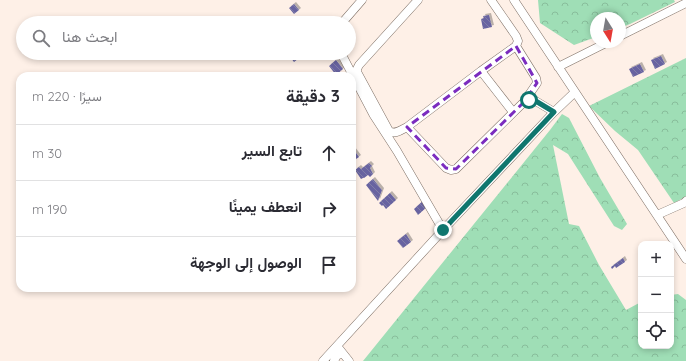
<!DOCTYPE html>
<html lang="ar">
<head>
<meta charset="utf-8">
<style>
  body { margin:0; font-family:Quicksand,Vazirmatn,sans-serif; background:#f2f2f3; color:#2b2b33; direction:rtl }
  .controls { position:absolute; right:12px; bottom:12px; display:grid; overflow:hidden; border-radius:8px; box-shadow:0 2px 6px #0003 }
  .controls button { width:36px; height:36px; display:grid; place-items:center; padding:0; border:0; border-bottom:1px solid #e1e1e2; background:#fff; color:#2b2b33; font:20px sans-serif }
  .compass { position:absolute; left:590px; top:12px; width:36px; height:36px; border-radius:50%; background:#fff; box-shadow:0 2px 6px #0003; rotate:169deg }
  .stop { position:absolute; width:12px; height:12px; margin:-9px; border:3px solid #0f766e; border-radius:50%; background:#fff }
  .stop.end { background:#0f766e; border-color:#fff; box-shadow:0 1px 4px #0008 }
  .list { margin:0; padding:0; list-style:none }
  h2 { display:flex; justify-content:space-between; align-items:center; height:52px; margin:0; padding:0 16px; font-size:17px }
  h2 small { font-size:13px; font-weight:400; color:#7c7c81 }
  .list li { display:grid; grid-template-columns:26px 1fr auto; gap:12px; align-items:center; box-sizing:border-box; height:56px; padding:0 16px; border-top:1px solid #e1e1e2 }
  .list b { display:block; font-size:15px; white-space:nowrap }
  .list em { font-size:13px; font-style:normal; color:#7c7c81 }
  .icon { flex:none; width:22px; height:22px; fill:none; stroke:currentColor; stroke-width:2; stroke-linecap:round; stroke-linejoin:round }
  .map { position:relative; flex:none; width:686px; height:361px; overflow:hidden; direction:ltr }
  .search { position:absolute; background:#fff; box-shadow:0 2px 6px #0003; left:16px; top:16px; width:340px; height:44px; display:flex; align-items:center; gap:10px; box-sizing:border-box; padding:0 14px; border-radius:22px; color:#7c7c81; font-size:15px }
  .panel { position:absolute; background:#fff; box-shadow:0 2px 6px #0003; left:16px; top:72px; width:340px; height:220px; border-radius:12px; direction:rtl }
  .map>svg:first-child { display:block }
  .forest { fill:url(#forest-crowns) }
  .building { fill:url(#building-back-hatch); filter:url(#shadow) }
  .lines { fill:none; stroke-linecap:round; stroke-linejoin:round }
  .minor-casing { stroke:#7e6f65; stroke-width:9 }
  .minor { stroke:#fff; stroke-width:8 }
  .route { stroke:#0f766e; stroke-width:5 }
  .marked { fill:none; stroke:#7b2cbf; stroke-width:3; stroke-dasharray:8 5; stroke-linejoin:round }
</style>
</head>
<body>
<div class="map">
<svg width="686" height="361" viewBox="0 0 686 361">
  <defs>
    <pattern id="forest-crowns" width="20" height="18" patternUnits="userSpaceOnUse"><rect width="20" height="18" fill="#9fdeb6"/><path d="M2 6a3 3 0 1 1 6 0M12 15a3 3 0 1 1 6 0" fill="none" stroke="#88bd9b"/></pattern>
    <pattern id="building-back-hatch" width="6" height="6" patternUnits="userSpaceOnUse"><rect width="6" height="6" fill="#6864a1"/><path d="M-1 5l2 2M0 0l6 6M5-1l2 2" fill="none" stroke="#807da7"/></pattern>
    <filter id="shadow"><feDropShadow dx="2" dy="-2" stdDeviation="0" flood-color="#0004"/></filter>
  </defs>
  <rect width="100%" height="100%" fill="#fef0e7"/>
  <path class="forest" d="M538,0H674L675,2L630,24L620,28V18H596V37L574,45L540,23Z
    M686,58V196L685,197L674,203L638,150L615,131L589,106Z
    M562,114L569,118L600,178L627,224L622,230L614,226L568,154L553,145L569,224L579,226L599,265L626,310L641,302V346H671V295L678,294L686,300V361H363L550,130Z"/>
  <path class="building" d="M294,4L299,10L294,14L289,8Z
    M489,15L492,27L483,29L481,19L484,18L483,16Z
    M287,53H301L303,55L294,62Z
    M661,56L665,64L655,69L651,60Z
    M336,60L343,69L336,75L329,66Z
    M640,64L644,72L633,77L629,69Z
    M353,149L359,157L352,162V150Z
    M369,163L372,166L370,168L373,174L370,177L368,175L364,178H363L361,179L355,170L359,167L361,169Z
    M373,179L382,190L378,201L366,185Z
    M390,193L396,200L386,209L383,205L382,206L379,203Z
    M424,200L428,206L418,215L414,209Z
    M406,234L411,242L403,248L397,241Z
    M623,258L625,262L616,268L615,266L612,269L611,267Z"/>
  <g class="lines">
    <defs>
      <path id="minor" d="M418,0L359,65L357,69V72L389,131C395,135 401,130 407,127L481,71L516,46L518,41L516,36L491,0
        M514,0L686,259
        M342,23L362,0
        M620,36L686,3
        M516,46L536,78L537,83L524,102
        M341,53L373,114L397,151L443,230
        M558,67L608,42
        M481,71L513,112
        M407,127L446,168L451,170L456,169L524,102L534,100L554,112
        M657,215L684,203L686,201
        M337,346L349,361
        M323,361L443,230L554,112L575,92
        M334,361L340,350"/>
    </defs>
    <use href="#minor" class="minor-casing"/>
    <use href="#minor" class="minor"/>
  </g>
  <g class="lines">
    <path class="route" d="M443,230L554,112L534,100H529"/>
  </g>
  <path class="marked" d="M516,46L537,83L524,102L456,169L446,168L407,127Z"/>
</svg>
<div class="controls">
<button>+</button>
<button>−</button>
<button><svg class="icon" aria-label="locate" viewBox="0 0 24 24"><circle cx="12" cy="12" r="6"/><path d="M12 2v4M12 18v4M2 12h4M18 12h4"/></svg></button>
</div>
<svg class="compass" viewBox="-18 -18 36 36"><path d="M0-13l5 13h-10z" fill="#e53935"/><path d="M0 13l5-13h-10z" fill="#7c7c81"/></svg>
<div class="stop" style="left:529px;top:100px"></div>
<div class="stop end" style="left:443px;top:230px"></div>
<div class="search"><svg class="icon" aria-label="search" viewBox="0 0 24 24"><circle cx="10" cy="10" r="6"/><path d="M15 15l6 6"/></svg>ابحث هنا</div>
<section class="panel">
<h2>3 دقيقة<small>سيرًا · 220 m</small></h2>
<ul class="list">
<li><svg class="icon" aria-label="ahead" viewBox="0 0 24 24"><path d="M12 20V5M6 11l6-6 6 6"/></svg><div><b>تابع السير</b></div><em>30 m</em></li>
<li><svg class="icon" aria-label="right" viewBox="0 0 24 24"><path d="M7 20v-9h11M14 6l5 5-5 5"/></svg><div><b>انعطف يمينًا</b></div><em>190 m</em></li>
<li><svg class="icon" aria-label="arrive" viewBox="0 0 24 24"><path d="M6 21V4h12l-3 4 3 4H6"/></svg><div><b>الوصول إلى الوجهة</b></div></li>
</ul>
</section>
</div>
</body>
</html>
